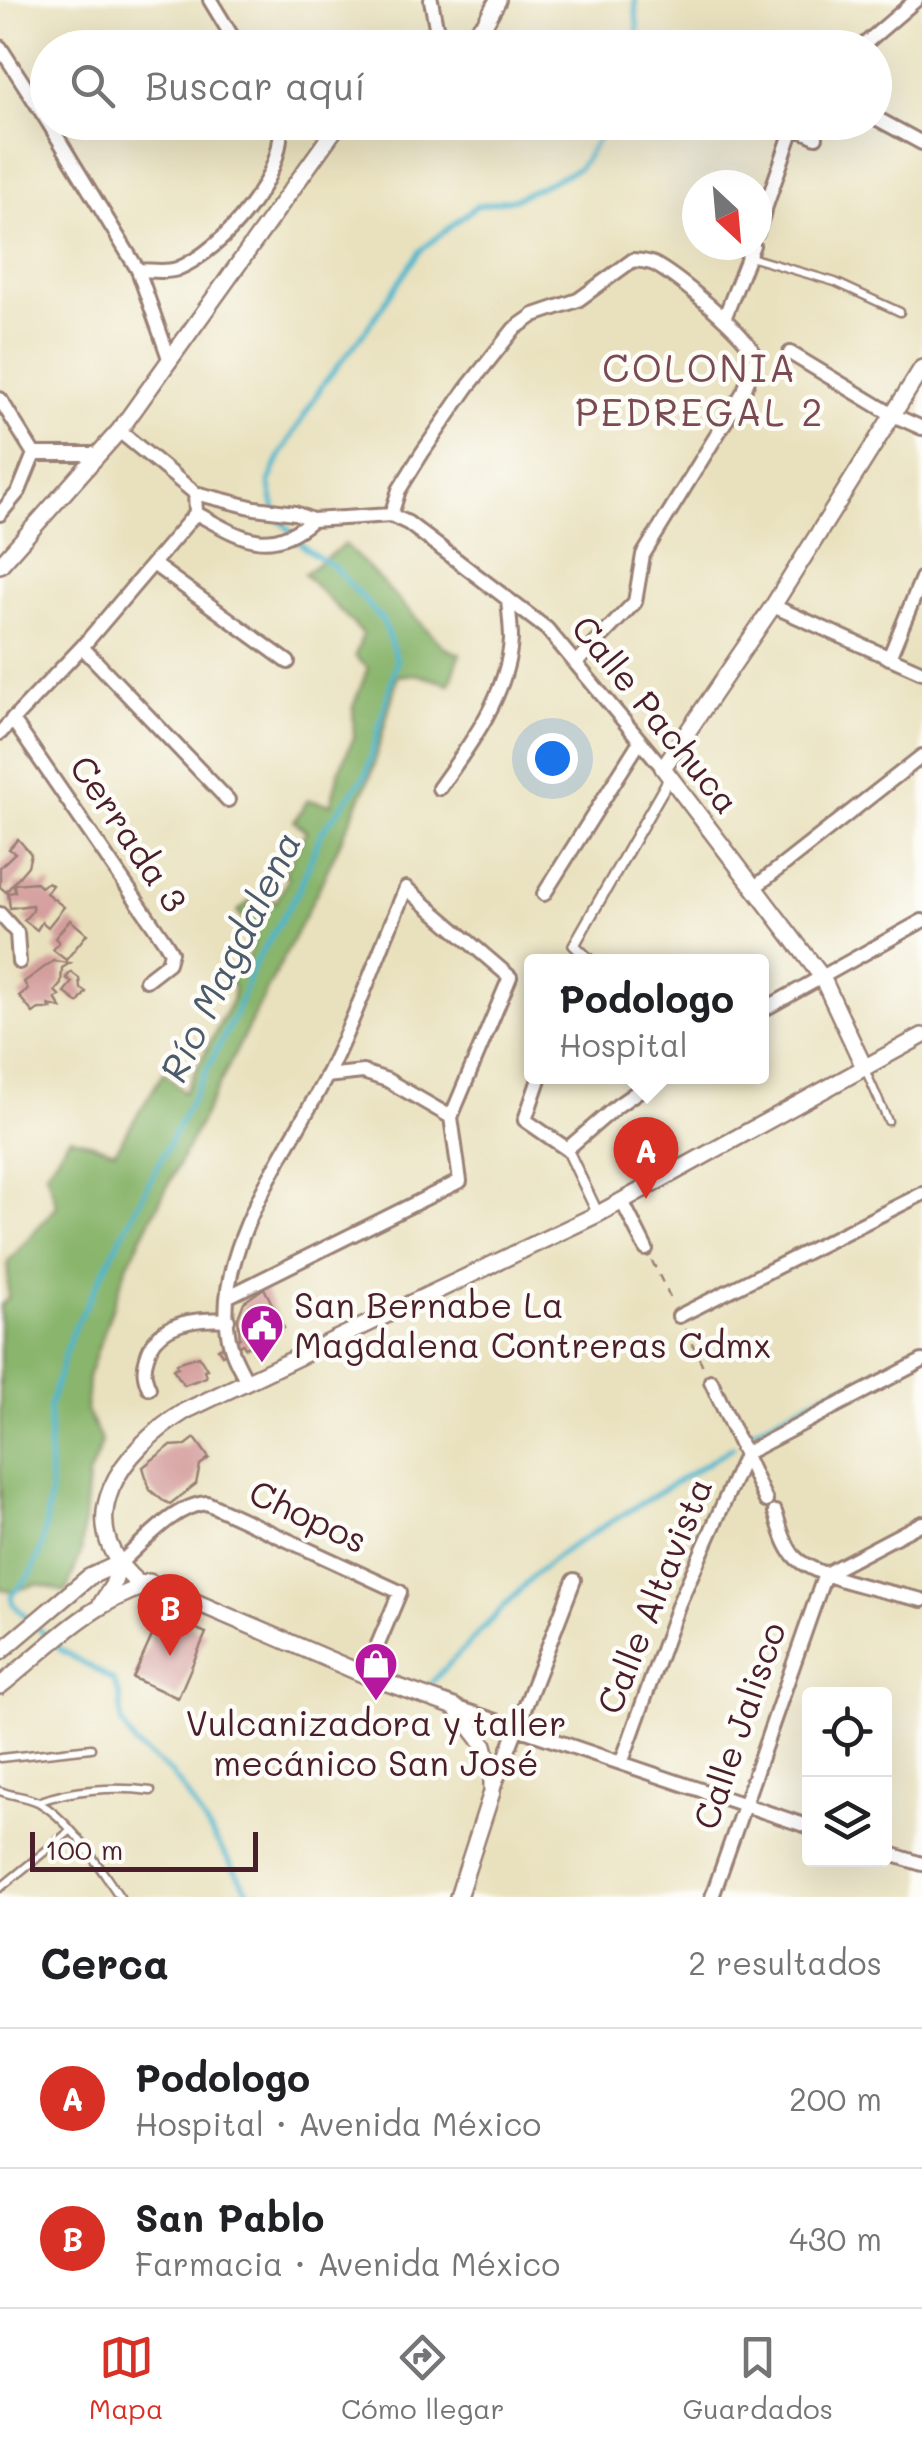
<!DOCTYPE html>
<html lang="es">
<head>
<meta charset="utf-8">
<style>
  body { margin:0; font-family:Mali,sans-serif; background:#f2f2f2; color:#202124 }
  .controls { position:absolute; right:30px; bottom:30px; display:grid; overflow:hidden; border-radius:10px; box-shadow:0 10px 40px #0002 }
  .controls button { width:90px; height:90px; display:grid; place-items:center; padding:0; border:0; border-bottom:2px solid #e0e0e0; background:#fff; color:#202124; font:50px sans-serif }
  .compass { position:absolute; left:682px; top:170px; width:90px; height:90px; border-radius:50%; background:#fff; box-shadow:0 10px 40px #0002; rotate:154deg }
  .scale { position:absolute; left:30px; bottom:25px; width:228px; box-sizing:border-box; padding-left:10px; border:5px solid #4a1f2b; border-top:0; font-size:28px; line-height:35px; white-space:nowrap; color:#4a1f2b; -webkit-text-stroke:8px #fdfcf7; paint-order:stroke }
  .you { position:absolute; left:552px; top:758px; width:35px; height:35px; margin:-25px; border:8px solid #fff; border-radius:50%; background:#1a73e8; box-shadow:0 0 0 15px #1a73e833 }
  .badge { display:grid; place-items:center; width:65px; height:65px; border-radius:50%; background:#d93025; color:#fff; font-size:32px; font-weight:700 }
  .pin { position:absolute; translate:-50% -82px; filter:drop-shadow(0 2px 5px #0008) }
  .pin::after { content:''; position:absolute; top:52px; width:35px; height:30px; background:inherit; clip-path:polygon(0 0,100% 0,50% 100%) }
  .popup { position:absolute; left:524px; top:954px; width:245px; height:130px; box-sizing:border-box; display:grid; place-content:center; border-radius:10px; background:#fff; filter:drop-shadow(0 2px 8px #0005); font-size:32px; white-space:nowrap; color:#757577 }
  .popup b { font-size:38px; color:#202124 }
  .popup::after { content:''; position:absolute; left:50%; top:100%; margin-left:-20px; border:20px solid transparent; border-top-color:#fff }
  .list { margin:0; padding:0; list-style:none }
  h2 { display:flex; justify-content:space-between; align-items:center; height:130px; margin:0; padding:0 40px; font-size:42px }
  h2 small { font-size:32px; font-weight:400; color:#757577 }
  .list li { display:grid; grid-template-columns:65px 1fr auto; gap:30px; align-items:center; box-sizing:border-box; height:140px; padding:0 40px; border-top:2px solid #e0e0e0 }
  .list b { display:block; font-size:38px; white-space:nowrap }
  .list p { margin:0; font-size:32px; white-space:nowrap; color:#757577 }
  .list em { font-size:32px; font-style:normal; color:#757577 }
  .icon { flex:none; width:55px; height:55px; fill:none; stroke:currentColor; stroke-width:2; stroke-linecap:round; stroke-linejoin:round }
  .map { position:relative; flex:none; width:922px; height:1897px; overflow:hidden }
  .search { position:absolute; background:#fff; box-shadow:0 10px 40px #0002; left:30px; right:30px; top:30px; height:110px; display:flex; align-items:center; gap:25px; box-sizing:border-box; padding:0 35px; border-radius:55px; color:#757577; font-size:38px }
  .sheet { height:410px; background:#fff }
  nav { display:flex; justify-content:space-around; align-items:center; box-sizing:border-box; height:140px; border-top:2px solid #e0e0e0; background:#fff; font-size:28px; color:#757577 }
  nav a { display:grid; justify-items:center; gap:5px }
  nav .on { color:#d93025 }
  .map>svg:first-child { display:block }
  .forest { fill:#89b56c; stroke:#6a6a4c; stroke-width:2.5 }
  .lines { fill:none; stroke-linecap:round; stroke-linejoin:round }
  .stream { stroke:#4eb6cc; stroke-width:5 }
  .building { fill:#d49e9d }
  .service-casing { stroke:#9a8074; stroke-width:11 }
  .pedestrian-casing { stroke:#9a8074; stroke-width:14 }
  .minor-casing { stroke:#9a8074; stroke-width:18 }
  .tertiary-casing { stroke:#9a8074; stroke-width:20 }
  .path { stroke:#9a8074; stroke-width:2.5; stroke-dasharray:8 8; stroke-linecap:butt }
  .service { stroke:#fff; stroke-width:6 }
  .pedestrian { stroke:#fff; stroke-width:9 }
  .minor { stroke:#fff; stroke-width:12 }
  .tertiary { stroke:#fff; stroke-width:15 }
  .labels { text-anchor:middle; stroke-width:9; stroke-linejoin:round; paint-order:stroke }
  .street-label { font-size:35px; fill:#4a1f2b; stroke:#fdfcf7 }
  .poi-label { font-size:35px; fill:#4a1f2b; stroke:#fdfcf7; text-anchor:start }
  .neighbourhood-label { font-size:38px; letter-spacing:2.5px; fill:#7a4b53; stroke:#fdfcf7 }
  .water-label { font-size:38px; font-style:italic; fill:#4c5b6b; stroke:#fdfcf7 }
</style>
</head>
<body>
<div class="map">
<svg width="922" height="1897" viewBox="0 0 922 1897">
  <rect width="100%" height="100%" fill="#fdfcf7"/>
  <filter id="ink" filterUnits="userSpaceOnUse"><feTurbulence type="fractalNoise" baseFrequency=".01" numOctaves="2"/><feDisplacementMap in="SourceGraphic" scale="20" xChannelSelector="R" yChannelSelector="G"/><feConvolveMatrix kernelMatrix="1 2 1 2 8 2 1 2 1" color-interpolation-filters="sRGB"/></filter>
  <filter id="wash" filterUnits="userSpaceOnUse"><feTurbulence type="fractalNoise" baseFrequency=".0048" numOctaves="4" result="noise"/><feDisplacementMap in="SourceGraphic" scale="40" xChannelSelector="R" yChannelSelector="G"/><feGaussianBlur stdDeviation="2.25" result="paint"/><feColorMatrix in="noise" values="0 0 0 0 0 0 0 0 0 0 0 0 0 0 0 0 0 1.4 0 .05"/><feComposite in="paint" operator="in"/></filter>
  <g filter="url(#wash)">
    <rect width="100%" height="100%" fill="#e9e1be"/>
    <path class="forest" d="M345,544L445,648L460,654L450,684L415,674L398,676L371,775L319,888L126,1268L88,1377L86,1411L102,1442L88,1477L81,1553L66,1592L37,1584L12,1592L0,1588V1306L8,1298V1262L57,1206L46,1172L70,1137L115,1151L164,1072L184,1093L232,1000L234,988L228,977L249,955L255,936L237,912L260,893L276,902L289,877L284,874L306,831L294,821L308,800L331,804L339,771L354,737L353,707L368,668L355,656L363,634L304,574Z"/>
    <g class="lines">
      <path class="stream" d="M635,0L639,48
        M752,1431L823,1394L892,1368L922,1352
        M432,1682L536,1573L570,1547L733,1447
        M252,1897L183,1789L171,1773L135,1745L122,1724L120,1696L113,1680L61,1650L13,1604L11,1596L31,1574L42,1547L50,1496L49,1407L71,1335L236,1013L253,967L299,890L321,833L366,775L397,661L383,621L335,568L306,549L276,515L269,482L280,456L323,384L361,337L420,251L476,206L514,199L579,168L609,122"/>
    </g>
    <g id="blocks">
      <path class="building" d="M18,839L31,854L28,866L6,892L0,887V867L15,853L9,849Z
        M35,882L40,887L48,882L52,885L46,893L64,907L48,927L42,922L37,930L24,920L33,910L32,905L10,908L8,893L15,892L14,884Z
        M70,920L87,934L66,960L53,950L59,942L55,938Z
        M53,961L70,963L62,968L61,984L55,991L60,996L55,998L61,1008L49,1005L51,1009H39L33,1013L19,996L28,989L24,982Z
        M71,972L79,978L80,988L86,992L78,1003L64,992L72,982L66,978Z
        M264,1288L284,1328L245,1348L243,1344L222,1355L218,1349L240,1338L238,1318L244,1302Z
        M199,1356L207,1369L204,1370L206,1377L184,1385L173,1369L178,1367L177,1363Z
        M195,1438L209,1458L200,1465L196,1484L170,1504L162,1500L150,1490L143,1467L170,1446L186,1445Z
        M162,1614L206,1633L178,1698L133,1678Z"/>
    </g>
  </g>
  <g filter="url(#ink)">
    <use href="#blocks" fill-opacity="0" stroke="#9a8074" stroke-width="2.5"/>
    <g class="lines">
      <defs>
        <path id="service" d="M750,257L835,282L900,312
          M864,1067L888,1121
          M0,1758L91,1748
          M0,1791C12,1796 26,1796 38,1802C72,1821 98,1866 120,1897
          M38,1802C72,1789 115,1786 151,1791
          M0,1888L70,1831"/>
        <path id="pedestrian" d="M592,962L574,945L670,777
          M567,1149L598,1214"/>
        <path id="minor" d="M210,0L239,48
          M431,0L440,48
          M0,47L48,122
          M860,48L916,0
          M874,117L922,143
          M48,122L138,270L170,361
          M782,122L816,137
          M757,232L793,128
          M138,270C150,270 166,273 177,269C224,250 287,175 280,122
          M724,319L753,245
          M790,353L893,415L922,428
          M0,399L34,454L19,491L0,514
          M119,431L195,493L255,508L295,513L312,520L391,515L408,523L547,629L663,768
          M34,454H100
          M195,493L196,513C240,537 268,558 312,520
          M391,515L399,490L422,453L467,388L514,329L534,315L578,300L633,260C641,261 649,261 656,265C680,279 745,332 756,357L744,391L643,555L635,602L577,662
          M153,564L288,662
          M773,606L922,672
          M82,647L228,800
          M889,658L922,578
          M12,719L165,942L171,952L168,963L146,980
          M0,733L82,647L196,513
          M439,788C470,745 508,694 511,639C511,626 509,612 508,599
          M755,887L922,756
          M544,894L640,741
          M0,914L17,933L19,962
          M761,1011L922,921
          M326,1076L363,1072L387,1080L451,1117
          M540,1076L525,1120L567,1149L617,1106L660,1076
          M622,1201L646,1249
          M229,1296L460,1181L451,1117L510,977L406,888C379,951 356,1018 325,1079C287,1153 206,1260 231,1347C234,1359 242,1371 247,1382
          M679,1316L922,1194
          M711,1381L766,1501
          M149,1388C144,1377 143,1369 147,1357C157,1321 197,1318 228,1320
          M775,1512C780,1526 784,1545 794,1556C811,1577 894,1593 922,1600
          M120,1563C143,1543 174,1505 207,1503L400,1592L365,1675
          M825,1574L922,1523
          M455,1707L810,1827
          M622,1761L679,1603L746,1453L922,1361
          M494,1787L574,1580
          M884,1852L922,1864
          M712,1897L825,1574"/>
        <path id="tertiary" d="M459,48L485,23L498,0
          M0,565L119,431L340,122
          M864,1067L822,977L663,768L773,606L922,368
          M149,1582L365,1675L455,1707L484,1745L492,1776V1792L458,1897
          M155,1585L138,1583C67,1521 122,1450 185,1411L598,1214L922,1036
          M101,1604L113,1585L120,1563
          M0,1652L89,1577L120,1563
          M0,1686C44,1651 90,1602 146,1586"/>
      </defs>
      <use href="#service" class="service-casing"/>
      <use href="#pedestrian" class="pedestrian-casing"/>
      <use href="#minor" class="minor-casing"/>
      <use href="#tertiary" class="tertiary-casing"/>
      <path class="path" d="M652,1261L673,1303
        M685,1329L703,1366"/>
      <use href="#service" class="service"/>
      <use href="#pedestrian" class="pedestrian"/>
      <use href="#minor" class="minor"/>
      <use href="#tertiary" class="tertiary"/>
    </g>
  </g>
  <defs>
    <symbol id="civic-pin" viewBox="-11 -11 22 30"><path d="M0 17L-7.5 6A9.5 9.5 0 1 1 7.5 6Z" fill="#b5179e" stroke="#fdfcf7"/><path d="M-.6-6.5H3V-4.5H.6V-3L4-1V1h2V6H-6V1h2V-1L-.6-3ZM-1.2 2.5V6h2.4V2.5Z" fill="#fff"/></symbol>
    <symbol id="shop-pin" viewBox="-11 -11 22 30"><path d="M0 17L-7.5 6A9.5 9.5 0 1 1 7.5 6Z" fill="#b5179e" stroke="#fdfcf7"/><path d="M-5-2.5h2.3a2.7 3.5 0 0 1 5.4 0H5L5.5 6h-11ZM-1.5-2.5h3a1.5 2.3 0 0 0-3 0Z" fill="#fff"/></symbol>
  </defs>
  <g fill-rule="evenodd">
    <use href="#civic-pin" x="237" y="1301" width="50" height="68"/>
    <use href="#shop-pin" x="351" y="1639" width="50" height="68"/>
  </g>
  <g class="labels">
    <g class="street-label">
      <text transform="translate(655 715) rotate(51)" y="12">Calle Pachuca</text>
      <text transform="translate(128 834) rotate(56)" y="12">Cerrada 3</text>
      <text transform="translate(308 1517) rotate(25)" y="12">Chopos</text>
      <text transform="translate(655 1596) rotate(-68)" y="12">Calle Altavista</text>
      <text transform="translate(740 1726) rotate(-71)" y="12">Calle Jalisco</text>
    </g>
    <g class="poi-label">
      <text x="294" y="1318">San Bernabe La<tspan x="294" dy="40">Magdalena Contreras Cdmx</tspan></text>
      <text x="376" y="1736" text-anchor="middle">Vulcanizadora y taller<tspan x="376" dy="40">mecánico San José</tspan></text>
    </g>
    <g class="neighbourhood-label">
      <text x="700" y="382">COLONIA<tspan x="700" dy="44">PEDREGAL 2</tspan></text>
    </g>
    <g class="water-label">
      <text transform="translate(231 957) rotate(-64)" y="13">Río Magdalena</text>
    </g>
  </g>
</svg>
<div class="controls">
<button><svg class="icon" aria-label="locate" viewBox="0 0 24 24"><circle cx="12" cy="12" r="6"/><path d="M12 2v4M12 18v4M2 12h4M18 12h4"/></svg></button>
<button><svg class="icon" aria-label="layers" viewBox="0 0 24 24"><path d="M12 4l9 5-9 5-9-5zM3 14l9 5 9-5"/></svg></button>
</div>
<svg class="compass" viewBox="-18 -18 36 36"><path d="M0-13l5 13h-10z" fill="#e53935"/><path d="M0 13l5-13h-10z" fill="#757577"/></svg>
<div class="scale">100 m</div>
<div class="you"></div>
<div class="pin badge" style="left:646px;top:1199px">A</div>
<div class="popup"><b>Podologo</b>Hospital</div>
<div class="pin badge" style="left:170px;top:1656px">B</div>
<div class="search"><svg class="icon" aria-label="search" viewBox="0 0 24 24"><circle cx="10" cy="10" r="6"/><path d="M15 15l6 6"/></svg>Buscar aquí</div>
</div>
<section class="sheet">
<h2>Cerca<small>2 resultados</small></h2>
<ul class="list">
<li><span class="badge">A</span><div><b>Podologo</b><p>Hospital · Avenida México</p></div><em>200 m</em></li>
<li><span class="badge">B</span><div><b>San Pablo</b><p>Farmacia · Avenida México</p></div><em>430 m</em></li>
</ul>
</section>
<nav>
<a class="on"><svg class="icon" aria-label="map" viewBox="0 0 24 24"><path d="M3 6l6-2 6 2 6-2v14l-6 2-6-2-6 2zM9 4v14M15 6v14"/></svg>Mapa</a>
<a><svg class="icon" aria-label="directions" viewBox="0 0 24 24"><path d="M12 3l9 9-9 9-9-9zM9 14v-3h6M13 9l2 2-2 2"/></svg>Cómo llegar</a>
<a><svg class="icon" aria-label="saved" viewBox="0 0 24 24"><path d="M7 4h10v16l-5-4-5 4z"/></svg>Guardados</a>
</nav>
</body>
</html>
